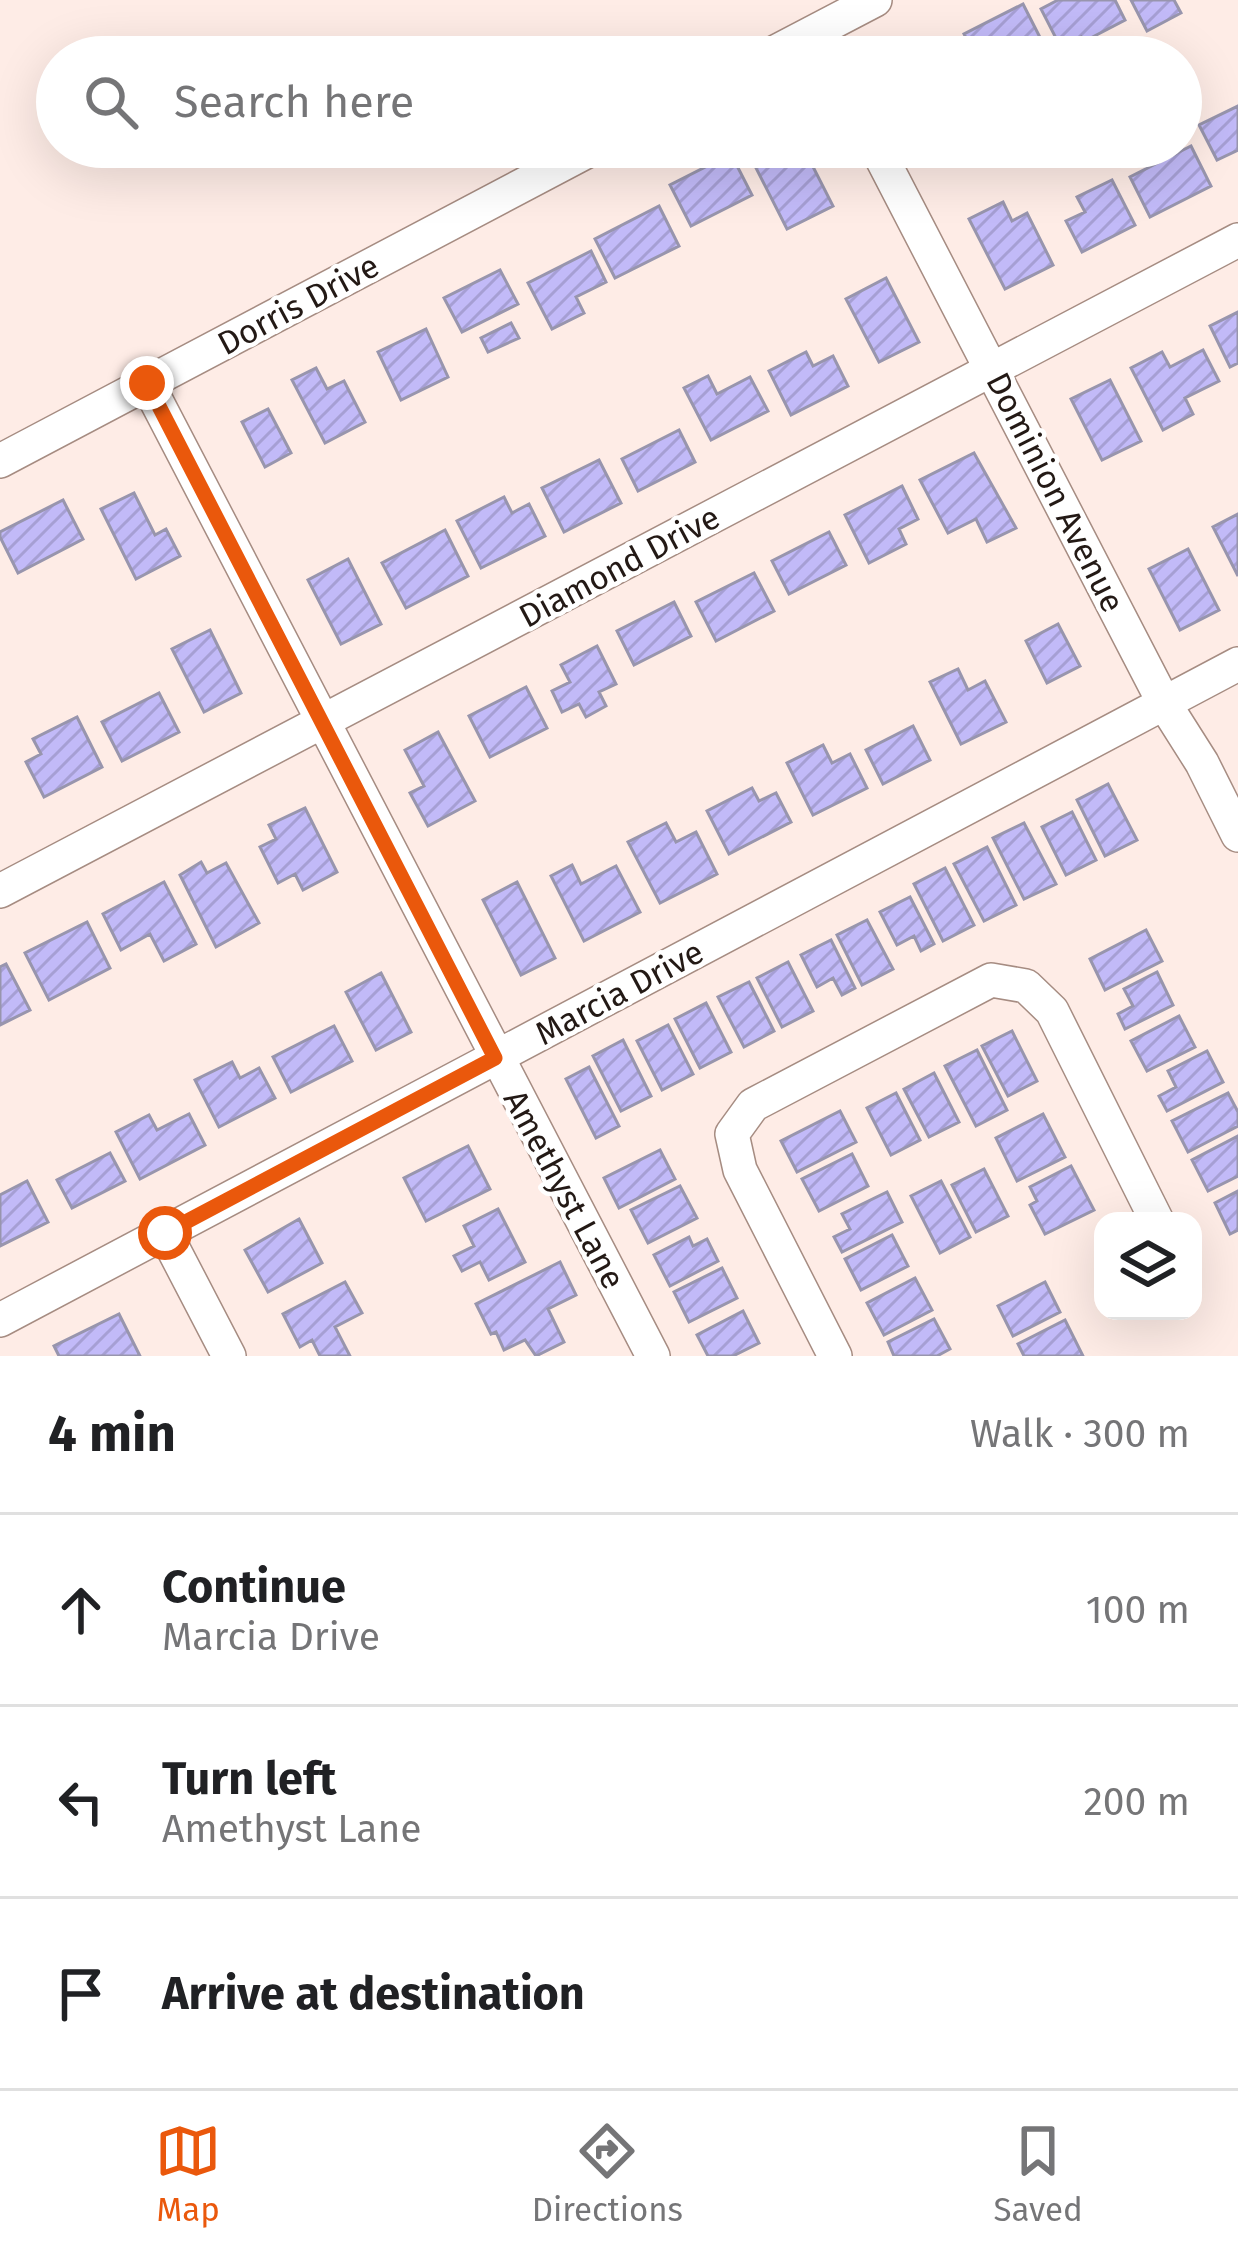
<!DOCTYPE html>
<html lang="en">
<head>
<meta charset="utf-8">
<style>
  body { margin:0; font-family:"Fira Sans",sans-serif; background:#f6f6f6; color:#202124 }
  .controls { position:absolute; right:36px; bottom:36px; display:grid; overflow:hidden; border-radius:24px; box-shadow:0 12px 48px #0002 }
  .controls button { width:108px; height:108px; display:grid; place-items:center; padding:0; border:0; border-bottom:3px solid #e0e0e0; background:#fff; color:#202124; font:60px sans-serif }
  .stop { position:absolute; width:36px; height:36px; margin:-27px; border:9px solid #ea580c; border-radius:50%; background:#fff }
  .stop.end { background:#ea580c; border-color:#fff; box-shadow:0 3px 12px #0008 }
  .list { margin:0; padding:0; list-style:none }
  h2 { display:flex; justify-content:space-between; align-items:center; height:156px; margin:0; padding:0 48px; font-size:51px }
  h2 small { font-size:39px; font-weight:400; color:#757577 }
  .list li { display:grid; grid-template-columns:78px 1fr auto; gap:36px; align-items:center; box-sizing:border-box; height:192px; padding:0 48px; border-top:3px solid #e0e0e0 }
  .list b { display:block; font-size:45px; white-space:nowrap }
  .list p { margin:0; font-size:39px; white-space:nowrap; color:#757577 }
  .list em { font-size:39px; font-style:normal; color:#757577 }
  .icon { flex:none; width:66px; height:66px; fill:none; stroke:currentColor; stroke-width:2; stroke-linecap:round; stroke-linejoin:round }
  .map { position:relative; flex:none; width:1238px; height:1356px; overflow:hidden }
  .search { position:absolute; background:#fff; box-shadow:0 12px 48px #0002; left:36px; right:36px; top:36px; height:132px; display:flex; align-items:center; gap:30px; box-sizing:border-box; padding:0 42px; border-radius:66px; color:#757577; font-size:45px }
  .sheet { height:732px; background:#fff }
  nav { display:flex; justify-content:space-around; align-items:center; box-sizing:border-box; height:168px; border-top:3px solid #e0e0e0; background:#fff; font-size:33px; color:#757577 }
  nav a { display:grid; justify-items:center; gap:6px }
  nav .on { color:#ea580c }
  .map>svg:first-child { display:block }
  .building { fill:url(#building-hatch); stroke:#9895ad; stroke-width:3 }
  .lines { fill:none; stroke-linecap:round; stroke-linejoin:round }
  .minor-casing { stroke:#a68c82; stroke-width:36 }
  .minor { stroke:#fff; stroke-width:33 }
  .route { stroke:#ea580c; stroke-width:15 }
  .labels { text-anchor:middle; stroke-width:9; stroke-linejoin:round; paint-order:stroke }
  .street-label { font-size:33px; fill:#231915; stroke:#fff }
</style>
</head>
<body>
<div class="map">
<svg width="1238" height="1356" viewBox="0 0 1238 1356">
  <defs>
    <pattern id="building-hatch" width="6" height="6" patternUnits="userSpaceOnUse" patternTransform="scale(3)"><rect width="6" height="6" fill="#c2baf8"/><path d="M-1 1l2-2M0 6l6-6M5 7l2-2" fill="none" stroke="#a69fd4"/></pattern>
  </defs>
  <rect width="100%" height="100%" fill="#feece6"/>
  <path class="building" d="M1058,0H1115L1125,20L1083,42L1081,37L1061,48L1041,9Z
    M1131,0H1174L1181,13L1147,31Z
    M1023,4L1050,57H976L964,34Z
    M1238,106V150L1217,160L1199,125Z
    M1191,146L1211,186L1150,217L1130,177Z
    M797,147H803L833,206L787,229L756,168Z
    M731,154L752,195L691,226L670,185Z
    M1112,180L1135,225L1082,252L1066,221L1085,212L1077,197Z
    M1003,202L1012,221L1027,213L1053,265L1005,289L969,219Z
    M659,206L679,246L615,278L595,239Z
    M591,251L606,282L576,297L584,313L552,329L528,283Z
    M500,270L518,304L462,332L444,298Z
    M886,278L919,342L879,362L846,299Z
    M1238,312V363L1230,367L1210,326Z
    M511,323L519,338L488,352L481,338Z
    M426,329L448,377L401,400L378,352Z
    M1203,350L1219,381L1185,398L1193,414L1163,430L1131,368L1162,352L1170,367Z
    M806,352L813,366L833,356L848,386L791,415L769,371Z
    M316,368L327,389L344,381L365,422L325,443L292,380Z
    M708,376L717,394L750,377L768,411L711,440L684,388Z
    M1110,380L1141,441L1102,460L1071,399Z
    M268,409L291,453L265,467L242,422Z
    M679,430L695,462L638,491L622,459Z
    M974,453L1016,528L987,542L976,519L948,533L920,480Z
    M599,460L621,503L564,532L542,488Z
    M902,486L918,519L899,529L906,544L869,563L845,515Z
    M134,493L155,535L166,529L180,556L136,579L101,509Z
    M504,497L512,513L529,504L545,536L481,568L457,521Z
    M63,500L83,539L18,573L0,537V532Z
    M1238,514V576L1213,527Z
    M445,530L468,576L406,608L382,563Z
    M829,532L846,565L789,594L772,561Z
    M1188,549L1219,610L1180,630L1149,569Z
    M348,559L381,624L341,644L308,580Z
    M754,573L774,611L716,641L696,602Z
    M674,602L691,636L634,665L617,631Z
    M1058,624L1080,666L1047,683L1026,641Z
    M210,630L241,693L204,712L172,649Z
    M597,646L616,684L599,692L606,706L586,717L579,704L562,712L552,691L570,682L561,665Z
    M958,669L968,690L985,681L1006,722L961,744L930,682Z
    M526,687L547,728L490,757L469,716Z
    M159,693L179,732L122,761L102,722Z
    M77,717L102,767L44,797L26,762L41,754L33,739Z
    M913,726L930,760L883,784L866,750Z
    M438,732L475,801L428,826L410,793L424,786L405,750Z
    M823,745L832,763L850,754L867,788L813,815L787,763Z
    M1108,784L1137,840L1105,856L1077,800Z
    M752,788L759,801L776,793L791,822L729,854L707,811Z
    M305,808L337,872L303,890L295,874L278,883L260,847L276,839L269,825Z
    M1072,812L1096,860L1066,875L1042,827Z
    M666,823L676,842L696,832L717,874L660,903L628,842Z
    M1024,823L1056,884L1024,899L993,838Z
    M987,847L1016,905L984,921L954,864Z
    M201,862L207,873L226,863L259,923L216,947L180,875Z
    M572,865L581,884L616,866L640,912L584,941L551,876Z
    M945,868L974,925L943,941L914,884Z
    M164,882L196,944L164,961L150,934L121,950L103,914Z
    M517,882L555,958L521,975L483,900Z
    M910,897L934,944L921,951L914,936L897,945L880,912Z
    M867,920L893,969L862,985L837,935Z
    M87,922L110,968L49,1000L25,953Z
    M1146,930L1162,961L1105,990L1090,959Z
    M831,940L855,988L842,995L833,978L817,987L801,955Z
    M788,962L813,1011L782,1027L757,978Z
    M6,964L30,1010L0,1025V967Z
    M1157,972L1173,1005L1125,1029L1118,1014L1133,1006L1124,989Z
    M381,973L411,1032L376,1050L346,992Z
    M749,982L774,1031L744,1047L718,997Z
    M706,1003L731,1052L700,1068L675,1019Z
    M1179,1016L1195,1047L1147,1071L1131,1041Z
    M668,1025L693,1074L662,1090L637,1041Z
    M334,1026L352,1061L291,1092L273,1057Z
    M1012,1031L1037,1081L1008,1096L982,1046Z
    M623,1040L651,1096L621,1111L593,1056Z
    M977,1050L1007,1110L976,1126L945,1066Z
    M1207,1051L1223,1082L1167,1111L1159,1096L1176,1087L1168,1071Z
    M232,1062L240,1078L259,1068L275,1098L219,1127L195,1080Z
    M589,1067L619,1126L596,1138L566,1079Z
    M934,1073L959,1122L929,1137L904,1089Z
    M896,1093L920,1140L891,1155L867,1108Z
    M1228,1093L1238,1112V1126L1188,1152L1172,1121Z
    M840,1111L856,1142L797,1172L781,1141Z
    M189,1114L205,1145L140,1179L116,1132L149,1115L157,1130Z
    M1043,1114L1065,1157L1017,1181L996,1138Z
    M1238,1136V1176L1208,1191L1192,1160Z
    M468,1146L490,1189L426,1221L404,1178Z
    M660,1150L675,1179L619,1208L604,1178Z
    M110,1153L125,1181L72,1208L57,1180Z
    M852,1154L868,1186L819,1211L802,1179Z
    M1071,1166L1094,1210L1045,1234L1030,1205L1037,1201L1030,1187Z
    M984,1169L1008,1216L976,1232L952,1185Z
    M27,1181L48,1222L0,1246V1195Z
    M941,1181L970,1237L940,1253L911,1196Z
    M680,1186L697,1218L648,1243L631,1210Z
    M1238,1191V1230L1230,1234L1215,1203Z
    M887,1192L902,1222L842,1252L834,1237L850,1229L842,1214Z
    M498,1209L525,1262L489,1280L480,1262L462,1271L454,1256L474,1246L464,1226Z
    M299,1219L322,1263L268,1292L245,1250Z
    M892,1235L908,1266L861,1290L845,1259Z
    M689,1237L693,1246L707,1239L718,1261L670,1286L654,1255Z
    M560,1262L576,1295L548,1309L564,1342L536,1356L525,1340L504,1350L496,1332L491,1334L476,1304Z
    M722,1268L737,1298L689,1322L674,1292Z
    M915,1278L932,1310L884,1335L867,1303Z
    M345,1282L362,1313L335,1327L350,1356H320L312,1340L300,1347L283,1314Z
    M1045,1282L1060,1312L1013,1336L998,1306Z
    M743,1311L759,1343L733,1356H708L697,1335Z
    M119,1314L140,1356H59L54,1346Z
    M934,1319L950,1349L937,1356H894L888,1342Z
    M1065,1320L1083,1356H1024L1018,1344Z"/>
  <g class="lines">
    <defs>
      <path id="minor" d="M766,57L875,0
        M876,147L1164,703L1202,763L1238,835
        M147,383L653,1356
        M0,461L595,147
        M0,891L1238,240
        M165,1233L229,1356
        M0,1320L1238,664
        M835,1356L740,1170L732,1134L753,1105L991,980L1026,986L1052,1011L1157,1221"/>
    </defs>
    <use href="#minor" class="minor-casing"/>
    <use href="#minor" class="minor"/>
  </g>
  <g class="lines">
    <path class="route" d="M147,383L495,1058L165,1233"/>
  </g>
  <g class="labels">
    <g class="street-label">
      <text transform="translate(298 304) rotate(-28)" y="12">Dorris Drive</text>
      <text transform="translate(1056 492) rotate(63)" y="12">Dominion Avenue</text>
      <text transform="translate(619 566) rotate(-28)" y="12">Diamond Drive</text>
      <text transform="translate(619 992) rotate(-28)" y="12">Marcia Drive</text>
      <text transform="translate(565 1189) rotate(62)" y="12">Amethyst Lane</text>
    </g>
  </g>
</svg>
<div class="controls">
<button><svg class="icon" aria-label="layers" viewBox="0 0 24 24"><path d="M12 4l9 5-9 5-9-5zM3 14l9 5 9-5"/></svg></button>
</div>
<div class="stop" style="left:165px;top:1233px"></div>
<div class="stop end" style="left:147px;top:383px"></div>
<div class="search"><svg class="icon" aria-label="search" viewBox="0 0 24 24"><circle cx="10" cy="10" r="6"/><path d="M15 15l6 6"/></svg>Search here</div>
</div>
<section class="sheet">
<h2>4 min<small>Walk · 300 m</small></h2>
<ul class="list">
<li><svg class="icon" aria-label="ahead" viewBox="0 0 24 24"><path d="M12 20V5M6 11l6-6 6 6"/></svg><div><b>Continue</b><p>Marcia Drive</p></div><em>100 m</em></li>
<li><svg class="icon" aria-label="left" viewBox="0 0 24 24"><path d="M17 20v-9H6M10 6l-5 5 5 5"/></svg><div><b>Turn left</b><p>Amethyst Lane</p></div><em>200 m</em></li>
<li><svg class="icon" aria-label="arrive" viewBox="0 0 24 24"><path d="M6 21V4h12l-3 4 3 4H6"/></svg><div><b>Arrive at destination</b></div></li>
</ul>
</section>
<nav>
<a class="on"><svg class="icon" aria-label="map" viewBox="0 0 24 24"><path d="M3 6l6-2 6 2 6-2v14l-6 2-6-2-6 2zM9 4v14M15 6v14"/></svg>Map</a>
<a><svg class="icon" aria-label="directions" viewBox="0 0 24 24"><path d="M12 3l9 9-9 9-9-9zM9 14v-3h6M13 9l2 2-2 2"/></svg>Directions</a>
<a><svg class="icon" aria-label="saved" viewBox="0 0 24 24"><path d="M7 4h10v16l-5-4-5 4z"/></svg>Saved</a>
</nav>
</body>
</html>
